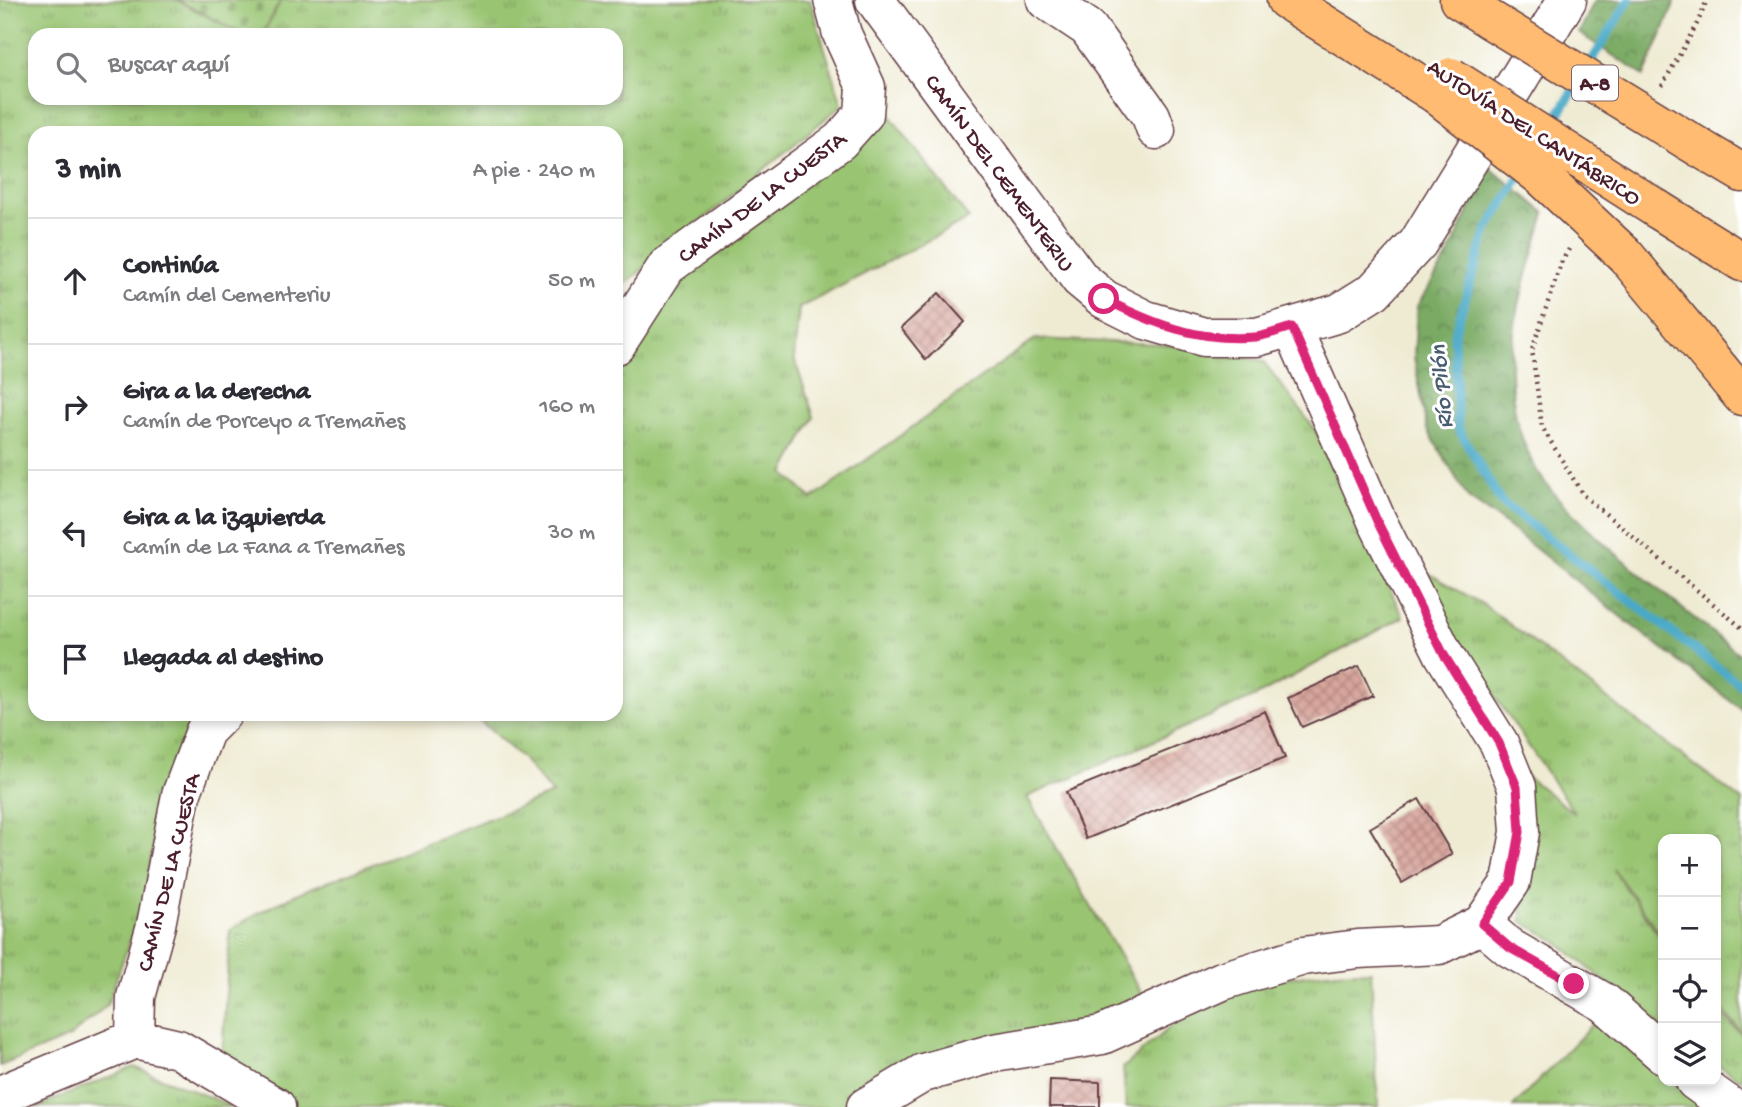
<!DOCTYPE html>
<html lang="es">
<head>
<meta charset="utf-8">
<style>
  body { margin:0; font-family:"Gochi Hand",sans-serif; background:#f7f7f7; color:#2b2b33 }
  .controls { position:absolute; right:21px; bottom:21px; display:grid; overflow:hidden; border-radius:14px; box-shadow:0 4px 10px #0003 }
  .controls button { width:63px; height:63px; display:grid; place-items:center; padding:0; border:0; border-bottom:2px solid #e1e1e2; background:#fff; color:#2b2b33; font:35px sans-serif }
  .stop { position:absolute; width:21px; height:21px; margin:-16px; border:5px solid #db2777; border-radius:50%; background:#fff }
  .stop.end { background:#db2777; border-color:#fff; box-shadow:0 2px 7px #0008 }
  .list { margin:0; padding:0; list-style:none }
  h2 { display:flex; justify-content:space-between; align-items:center; height:91px; margin:0; padding:0 28px; font-size:30px }
  h2 small { font-size:23px; font-weight:400; color:#7c7c81 }
  .list li { display:grid; grid-template-columns:46px 1fr auto; gap:21px; align-items:center; box-sizing:border-box; height:126px; padding:0 28px; border-top:2px solid #e1e1e2 }
  .list b { display:block; font-size:26px; white-space:nowrap }
  .list p { margin:0; font-size:23px; white-space:nowrap; color:#7c7c81 }
  .list em { font-size:23px; font-style:normal; color:#7c7c81 }
  .icon { flex:none; width:38px; height:38px; fill:none; stroke:currentColor; stroke-width:2; stroke-linecap:round; stroke-linejoin:round }
  .map { position:relative; flex:none; width:1742px; height:1107px; overflow:hidden }
  .search { position:absolute; background:#fff; box-shadow:0 4px 10px #0003; left:28px; top:28px; width:595px; height:77px; display:flex; align-items:center; gap:18px; box-sizing:border-box; padding:0 24px; border-radius:21px; color:#7c7c81; font-size:26px }
  .panel { position:absolute; background:#fff; box-shadow:0 4px 10px #0003; left:28px; top:126px; width:595px; height:595px; border-radius:21px }
  .map>svg:first-child { display:block }
  .grass { fill:url(#grass-tufts); stroke:#72724e; stroke-width:2 }
  .forest { fill:url(#forest-crowns); stroke:#626448; stroke-width:2 }
  .cemetery { fill:url(#cemetery-stones); stroke:#72724e; stroke-width:2 }
  .lines { fill:none; stroke-linecap:round; stroke-linejoin:round }
  .stream { stroke:#48a9c7; stroke-width:9 }
  .building { fill:url(#building-cross-hatch) }
  .minor-casing { stroke:#633e44; stroke-width:41 }
  .highway-casing { stroke:#633e44; stroke-width:41 }
  .path { stroke:#633e44; stroke-width:4.5; stroke-dasharray:2 5; stroke-linecap:butt }
  .minor { stroke:#fff; stroke-width:38 }
  .highway { stroke:#febb71; stroke-width:38 }
  .highway-bridge-casing { stroke:#633e44; stroke-width:41; stroke-linecap:butt }
  .highway-bridge { stroke:#febb71; stroke-width:38 }
  .route { stroke:#db2777; stroke-width:9 }
  .labels { text-anchor:middle; stroke-width:6; stroke-linejoin:round; paint-order:stroke }
  .shield { fill:#fff; stroke:#80626b; stroke-width:2 }
  .shield-label { font-size:21px; font-weight:bold; fill:#4a1f2b }
  .street-label { font-size:23px; fill:#4a1f2b; stroke:#fff }
  .water-label { font-size:24px; font-style:italic; fill:#495d71; stroke:#fff }
</style>
</head>
<body>
<div class="map">
<svg width="1742" height="1107" viewBox="0 0 1742 1107">
  <defs>
    <pattern id="grass-tufts" width="24" height="20" patternUnits="userSpaceOnUse" patternTransform="scale(1.75)"><rect width="24" height="20" fill="#99c572"/><path d="M3 7l-1-3M5 7V3M7 7l1-3M15 17l-1-3M17 17v-4M19 17l1-3" fill="none" stroke="#7f9f5e"/></pattern>
    <pattern id="forest-crowns" width="20" height="18" patternUnits="userSpaceOnUse" patternTransform="scale(1.75)"><rect width="20" height="18" fill="#7aaa64"/><path d="M2 6a3 3 0 1 1 6 0M12 15a3 3 0 1 1 6 0" fill="none" stroke="#668a53"/></pattern>
    <pattern id="cemetery-stones" width="16" height="16" patternUnits="userSpaceOnUse" patternTransform="scale(1.75)"><rect width="16" height="16" fill="#99c572"/><path d="M2 7V4a2 2 0 0 1 4 0v3zM10 15v-3a2 2 0 0 1 4 0v3z" fill="#7f9f5e"/></pattern>
    <pattern id="building-cross-hatch" width="8" height="8" patternUnits="userSpaceOnUse" patternTransform="scale(1.75)"><rect width="8" height="8" fill="#d8a59c"/><path d="M0 0l8 8M0 8l8-8" fill="none" stroke="#b1867f"/></pattern>
  </defs>
  <rect width="100%" height="100%" fill="#fff"/>
  <filter id="ink" filterUnits="userSpaceOnUse"><feTurbulence type="fractalNoise" baseFrequency=".0143" numOctaves="2"/><feDisplacementMap in="SourceGraphic" scale="14" xChannelSelector="R" yChannelSelector="G"/><feConvolveMatrix kernelMatrix="1 2 1 2 8 2 1 2 1" color-interpolation-filters="sRGB"/></filter>
  <filter id="wash" filterUnits="userSpaceOnUse"><feTurbulence type="fractalNoise" baseFrequency=".00686" numOctaves="4" result="noise"/><feDisplacementMap in="SourceGraphic" scale="28" xChannelSelector="R" yChannelSelector="G"/><feGaussianBlur stdDeviation="1.57" result="paint"/><feColorMatrix in="noise" values="0 0 0 0 0 0 0 0 0 0 0 0 0 0 0 0 0 1.4 0 .05"/><feComposite in="paint" operator="in"/></filter>
  <g filter="url(#wash)">
    <rect width="100%" height="100%" fill="#efebd3"/>
    <path class="grass" d="M0,0H177L243,35H35V98H616V35H262L281,0H810L842,105L625,284L616,281V133H35V714H198L162,784L145,898L107,1005L70,1037L0,1066Z
      M884,108L969,219L799,308L794,358L814,417L784,473L812,499L1035,339L1161,344L1263,361L1314,428L1403,617L1258,695L1027,797L1145,999L1074,1026L896,1067L846,1107H296L222,1056L230,930L260,912L301,892L552,794L522,758L472,714H616V356L687,270Z
      M1421,569L1484,605L1742,801V1033L1716,1003V839H1663V937L1613,869L1663,941V1029L1556,941L1521,921L1525,865L1526,776L1575,814L1419,585Z
      M1371,971L1378,1107H1126L1123,1068L1176,1022L1252,983L1326,972Z
      M1716,1008L1742,1035V1080L1716,1064Z
      M1597,1020L1663,1073V1081H1673L1706,1107H1513Z
      M134,1067L234,1107H36Z"/>
    <path class="forest" d="M1595,0H1676L1644,76L1579,33Z
      M1489,167L1545,213C1535,251 1519,294 1514,332C1507,375 1512,422 1532,462C1547,492 1581,522 1606,545C1650,584 1696,620 1742,656V710L1626,621L1500,520L1468,498L1427,429L1414,357L1417,306L1448,256Z"/>
    <path class="cemetery" d="M177,0H281L262,35H243Z"/>
    <g class="lines">
      <path class="stream" d="M1587,68L1629,0
        M1548,131L1578,83
        M1523,172L1487,230L1454,334L1458,428L1501,502L1742,686"/>
    </g>
    <g id="blocks">
      <path class="building" d="M939,293L965,322L926,360L901,328Z
        M1359,666L1373,696L1302,727L1288,698Z
        M1265,711L1285,758L1086,839L1066,792Z
        M1419,799L1452,854L1402,883L1370,828Z
        M1050,1080L1100,1082V1107H1049Z"/>
    </g>
  </g>
  <g filter="url(#ink)">
    <use href="#blocks" fill-opacity="0" stroke="#633e44" stroke-width="2"/>
    <g class="lines">
      <defs>
        <path id="minor" d="M875,0L1080,279L1104,299L1146,320L1204,337H1257L1339,313L1374,291L1418,243L1567,0
          M1046,0L1088,28L1151,116L1156,130
          M616,345L667,266L840,141L864,114L866,87L842,34L833,0
          M1482,924L1510,948L1605,1003L1663,1054
          M135,1039L136,997L156,925L181,795L205,731L222,714
          M1695,1081L1731,1107
          M0,1095L135,1039L178,1049L276,1107
          M866,1107L923,1073L994,1053L1102,1035L1222,981L1303,956L1358,949L1439,945L1482,924L1511,882L1520,832L1517,787L1499,743L1444,655L1377,521L1292,327"/>
        <path id="highway" d="M1286,0L1437,95
          M1459,0L1489,19
          M1700,148L1742,173
          M1657,209L1742,262
          M1625,255L1742,396"/>
      </defs>
      <use href="#minor" class="minor-casing"/>
      <use href="#highway" class="highway-casing"/>
      <path class="path" d="M1662,86L1698,22L1707,0
        M1569,249L1561,263L1532,350L1542,427L1583,495L1742,628"/>
      <use href="#minor" class="minor"/>
      <use href="#highway" class="highway"/>
      <defs>
        <path id="highway-bridge" d="M1489,19L1700,148
          M1451,77L1657,209
          M1437,95L1543,178L1625,255"/>
      </defs>
      <use href="#highway-bridge" class="highway-bridge-casing"/>
      <use href="#highway-bridge" class="highway-bridge"/>
    </g>
  </g>
  <g class="lines" filter="url(#ink)">
    <path class="route" d="M1104,299C1154,324 1199,342 1255,337C1267,336 1280,330 1292,327L1377,521L1444,655L1499,743L1517,787L1520,832L1511,882L1482,924L1510,948L1574,984"/>
  </g>
  <g class="labels">
    <rect class="shield" x="1572" y="65.5" width="46" height="35" rx="5"/>
    <g class="shield-label">
      <text x="1595" y="90">A-8</text>
    </g>
    <g class="street-label">
      <text transform="translate(1535 131) rotate(33)" y="8">AUTOVÍA DEL CANTÁBRICO</text>
      <text transform="translate(1001 172) rotate(54)" y="8">CAMÍN DEL CEMENTERIU</text>
      <text transform="translate(761 196) rotate(-37)" y="8">CAMÍN DE LA CUESTA</text>
      <text transform="translate(167 872) rotate(-76)" y="8">CAMÍN DE LA CUESTA</text>
    </g>
    <g class="water-label">
      <text transform="translate(1440 387) rotate(-95)" y="8">Río Pilón</text>
    </g>
  </g>
</svg>
<div class="controls">
<button>+</button>
<button>−</button>
<button><svg class="icon" aria-label="locate" viewBox="0 0 24 24"><circle cx="12" cy="12" r="6"/><path d="M12 2v4M12 18v4M2 12h4M18 12h4"/></svg></button>
<button><svg class="icon" aria-label="layers" viewBox="0 0 24 24"><path d="M12 4l9 5-9 5-9-5zM3 14l9 5 9-5"/></svg></button>
</div>
<div class="stop" style="left:1104px;top:299px"></div>
<div class="stop end" style="left:1574px;top:984px"></div>
<div class="search"><svg class="icon" aria-label="search" viewBox="0 0 24 24"><circle cx="10" cy="10" r="6"/><path d="M15 15l6 6"/></svg>Buscar aquí</div>
<section class="panel">
<h2>3 min<small>A pie · 240 m</small></h2>
<ul class="list">
<li><svg class="icon" aria-label="ahead" viewBox="0 0 24 24"><path d="M12 20V5M6 11l6-6 6 6"/></svg><div><b>Continúa</b><p>Camín del Cementeriu</p></div><em>50 m</em></li>
<li><svg class="icon" aria-label="right" viewBox="0 0 24 24"><path d="M7 20v-9h11M14 6l5 5-5 5"/></svg><div><b>Gira a la derecha</b><p>Camín de Porceyo a Tremañes</p></div><em>160 m</em></li>
<li><svg class="icon" aria-label="left" viewBox="0 0 24 24"><path d="M17 20v-9H6M10 6l-5 5 5 5"/></svg><div><b>Gira a la izquierda</b><p>Camín de La Fana a Tremañes</p></div><em>30 m</em></li>
<li><svg class="icon" aria-label="arrive" viewBox="0 0 24 24"><path d="M6 21V4h12l-3 4 3 4H6"/></svg><div><b>Llegada al destino</b></div></li>
</ul>
</section>
</div>
</body>
</html>
